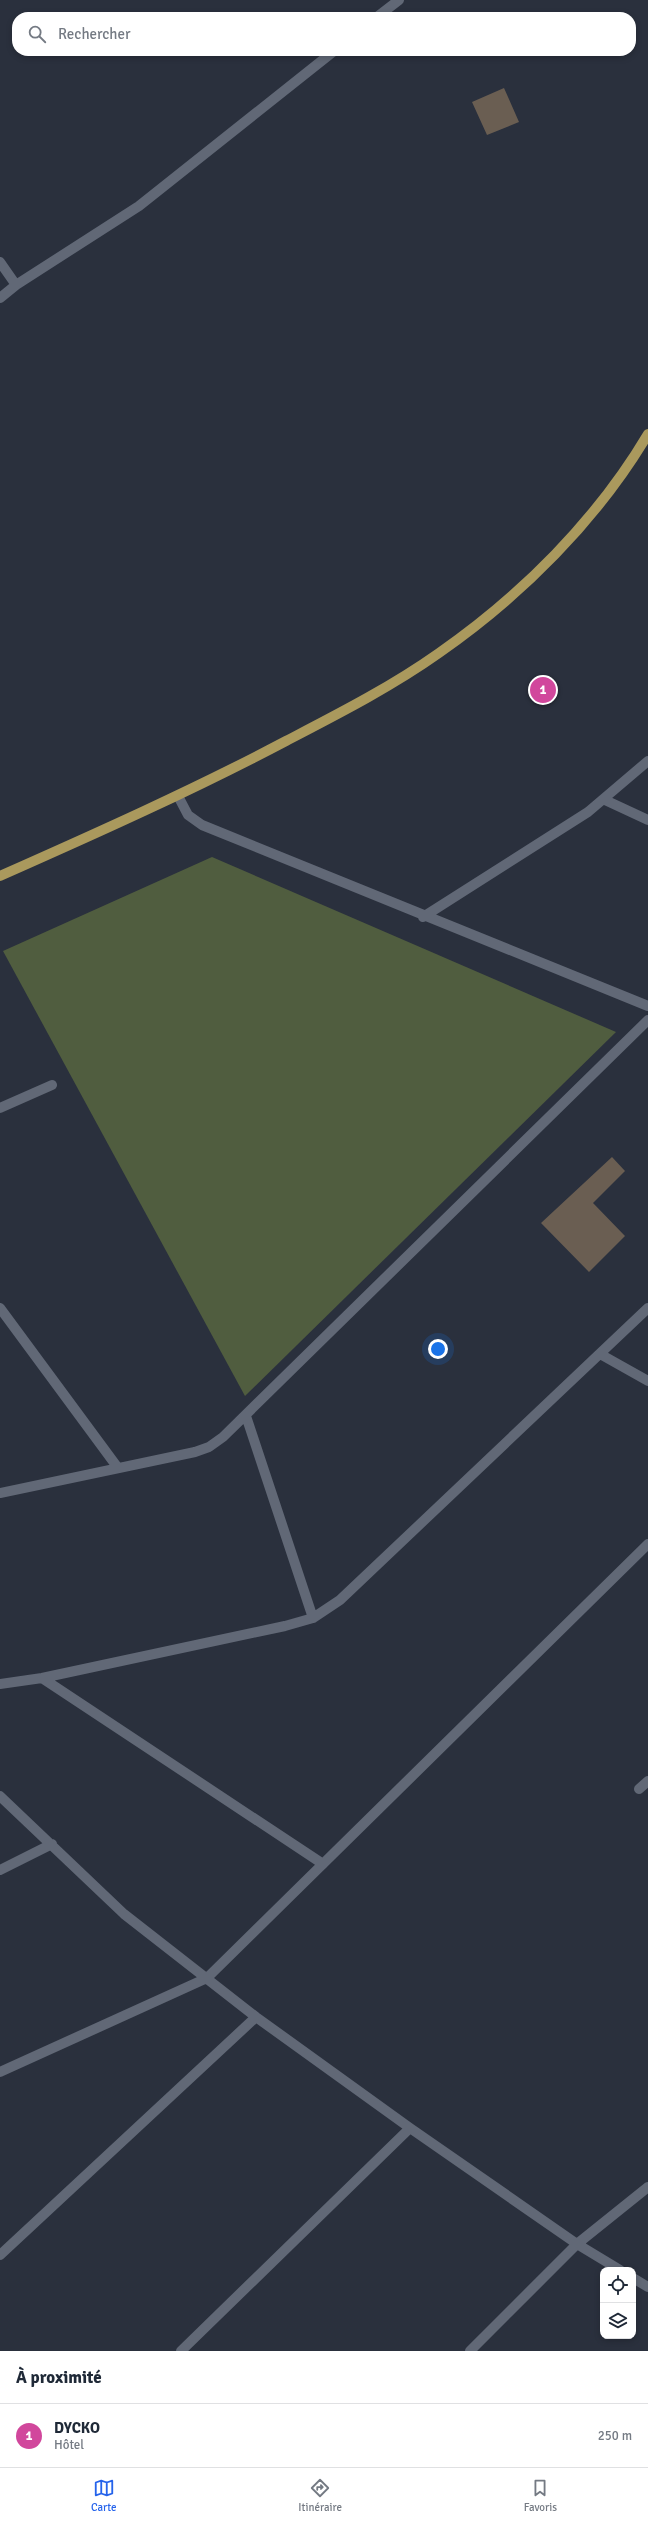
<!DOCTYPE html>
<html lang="fr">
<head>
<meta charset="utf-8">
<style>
  body { margin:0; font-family:Signika,sans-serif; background:#f2f2f3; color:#1f2937 }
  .controls { position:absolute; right:12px; bottom:12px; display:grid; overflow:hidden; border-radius:8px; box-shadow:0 2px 6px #0003 }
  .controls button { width:36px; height:36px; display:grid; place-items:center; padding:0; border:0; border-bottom:1px solid #e0e1e3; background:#fff; color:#1f2937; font:20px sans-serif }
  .you { position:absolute; left:438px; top:1349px; width:14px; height:14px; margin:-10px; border:3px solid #fff; border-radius:50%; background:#1a73e8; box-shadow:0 0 0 6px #1a73e833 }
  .badge { display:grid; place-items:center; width:26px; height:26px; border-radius:50%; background:#2563eb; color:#fff; font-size:13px; font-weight:700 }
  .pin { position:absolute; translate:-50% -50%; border:2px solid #fff; box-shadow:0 1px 4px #0006 }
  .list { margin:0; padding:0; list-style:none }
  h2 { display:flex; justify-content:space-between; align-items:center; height:52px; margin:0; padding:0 16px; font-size:17px }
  h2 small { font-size:13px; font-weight:400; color:#747a83 }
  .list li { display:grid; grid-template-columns:26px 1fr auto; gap:12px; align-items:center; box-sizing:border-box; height:64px; padding:0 16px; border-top:1px solid #e0e1e3 }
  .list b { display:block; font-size:15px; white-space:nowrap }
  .list p { margin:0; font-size:13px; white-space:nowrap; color:#747a83 }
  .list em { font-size:13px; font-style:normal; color:#747a83 }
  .icon { flex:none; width:22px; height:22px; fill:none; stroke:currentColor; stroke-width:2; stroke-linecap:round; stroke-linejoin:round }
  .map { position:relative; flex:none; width:648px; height:2351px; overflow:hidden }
  .search { position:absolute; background:#fff; box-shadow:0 2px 6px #0003; left:12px; right:12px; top:12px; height:44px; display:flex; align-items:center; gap:10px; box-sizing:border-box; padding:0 14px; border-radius:16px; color:#747a83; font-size:15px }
  .sheet { height:116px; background:#fff }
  nav { display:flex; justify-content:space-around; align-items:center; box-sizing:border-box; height:56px; border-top:1px solid #e0e1e3; background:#fff; font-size:11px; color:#747a83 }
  nav a { display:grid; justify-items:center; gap:2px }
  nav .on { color:#2563eb }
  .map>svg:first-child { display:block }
  .green { fill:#505d3f }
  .building { fill:#6a5e52 }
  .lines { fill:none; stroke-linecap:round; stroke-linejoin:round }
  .minor { stroke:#616876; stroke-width:10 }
  .primary { stroke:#aa995d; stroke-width:10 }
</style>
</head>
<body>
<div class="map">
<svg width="648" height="2351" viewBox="0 0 648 2351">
  <rect width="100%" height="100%" fill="#2a303d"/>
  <path class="green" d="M212,857L616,1032L245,1396L3,951Z"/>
  <path class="building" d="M504,88L519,122L487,135L472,102Z
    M612,1157L625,1171L593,1203L625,1236L589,1272L541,1223Z"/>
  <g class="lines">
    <path class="minor" d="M377,17L399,0
      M0,262L16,285
      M0,298L16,285L139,206L334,51
      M178,796L188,815L202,825L648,1006
      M605,800L648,820
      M423,917L588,812L648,761
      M0,1108L52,1085
      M0,1308L118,1468
      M600,1354L648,1381
      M246,1416L313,1618
      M0,1493L195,1452L209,1447L223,1437L648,1020
      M42,1678L323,1864
      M0,1684L42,1678L285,1626L313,1618L340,1600L648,1308
      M639,1789L648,1781
      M0,1796L124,1914L256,2017L410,2128L577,2244L620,2270
      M0,1870L52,1844
      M0,2072L207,1978L648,1544
      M0,2255L256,2017
      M633,2278L648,2287
      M181,2351L410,2128
      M470,2351L577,2244L648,2187"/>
    <path class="primary" d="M0,876C97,833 193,790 286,741C338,714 391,687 439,653C521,596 597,520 648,434"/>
  </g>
</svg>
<div class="controls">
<button><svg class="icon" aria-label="locate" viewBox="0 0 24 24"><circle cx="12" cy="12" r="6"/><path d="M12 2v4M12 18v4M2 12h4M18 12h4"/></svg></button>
<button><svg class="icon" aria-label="layers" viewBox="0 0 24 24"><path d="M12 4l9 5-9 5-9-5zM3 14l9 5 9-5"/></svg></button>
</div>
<div class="you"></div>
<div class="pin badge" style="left:543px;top:690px;background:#d1479c">1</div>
<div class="search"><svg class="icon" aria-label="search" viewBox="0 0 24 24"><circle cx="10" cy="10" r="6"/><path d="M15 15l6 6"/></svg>Rechercher</div>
</div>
<section class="sheet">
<h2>À proximité<small></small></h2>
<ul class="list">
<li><span class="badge" style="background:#d1479c">1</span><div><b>DYCKO</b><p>Hôtel</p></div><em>250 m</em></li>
</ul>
</section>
<nav>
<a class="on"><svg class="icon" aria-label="map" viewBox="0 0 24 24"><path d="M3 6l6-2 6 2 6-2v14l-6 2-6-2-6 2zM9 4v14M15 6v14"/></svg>Carte</a>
<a><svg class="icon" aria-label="directions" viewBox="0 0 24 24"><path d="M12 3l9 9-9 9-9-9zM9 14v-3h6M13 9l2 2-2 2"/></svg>Itinéraire</a>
<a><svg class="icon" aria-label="saved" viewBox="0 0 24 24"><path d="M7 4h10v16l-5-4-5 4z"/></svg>Favoris</a>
</nav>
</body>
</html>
